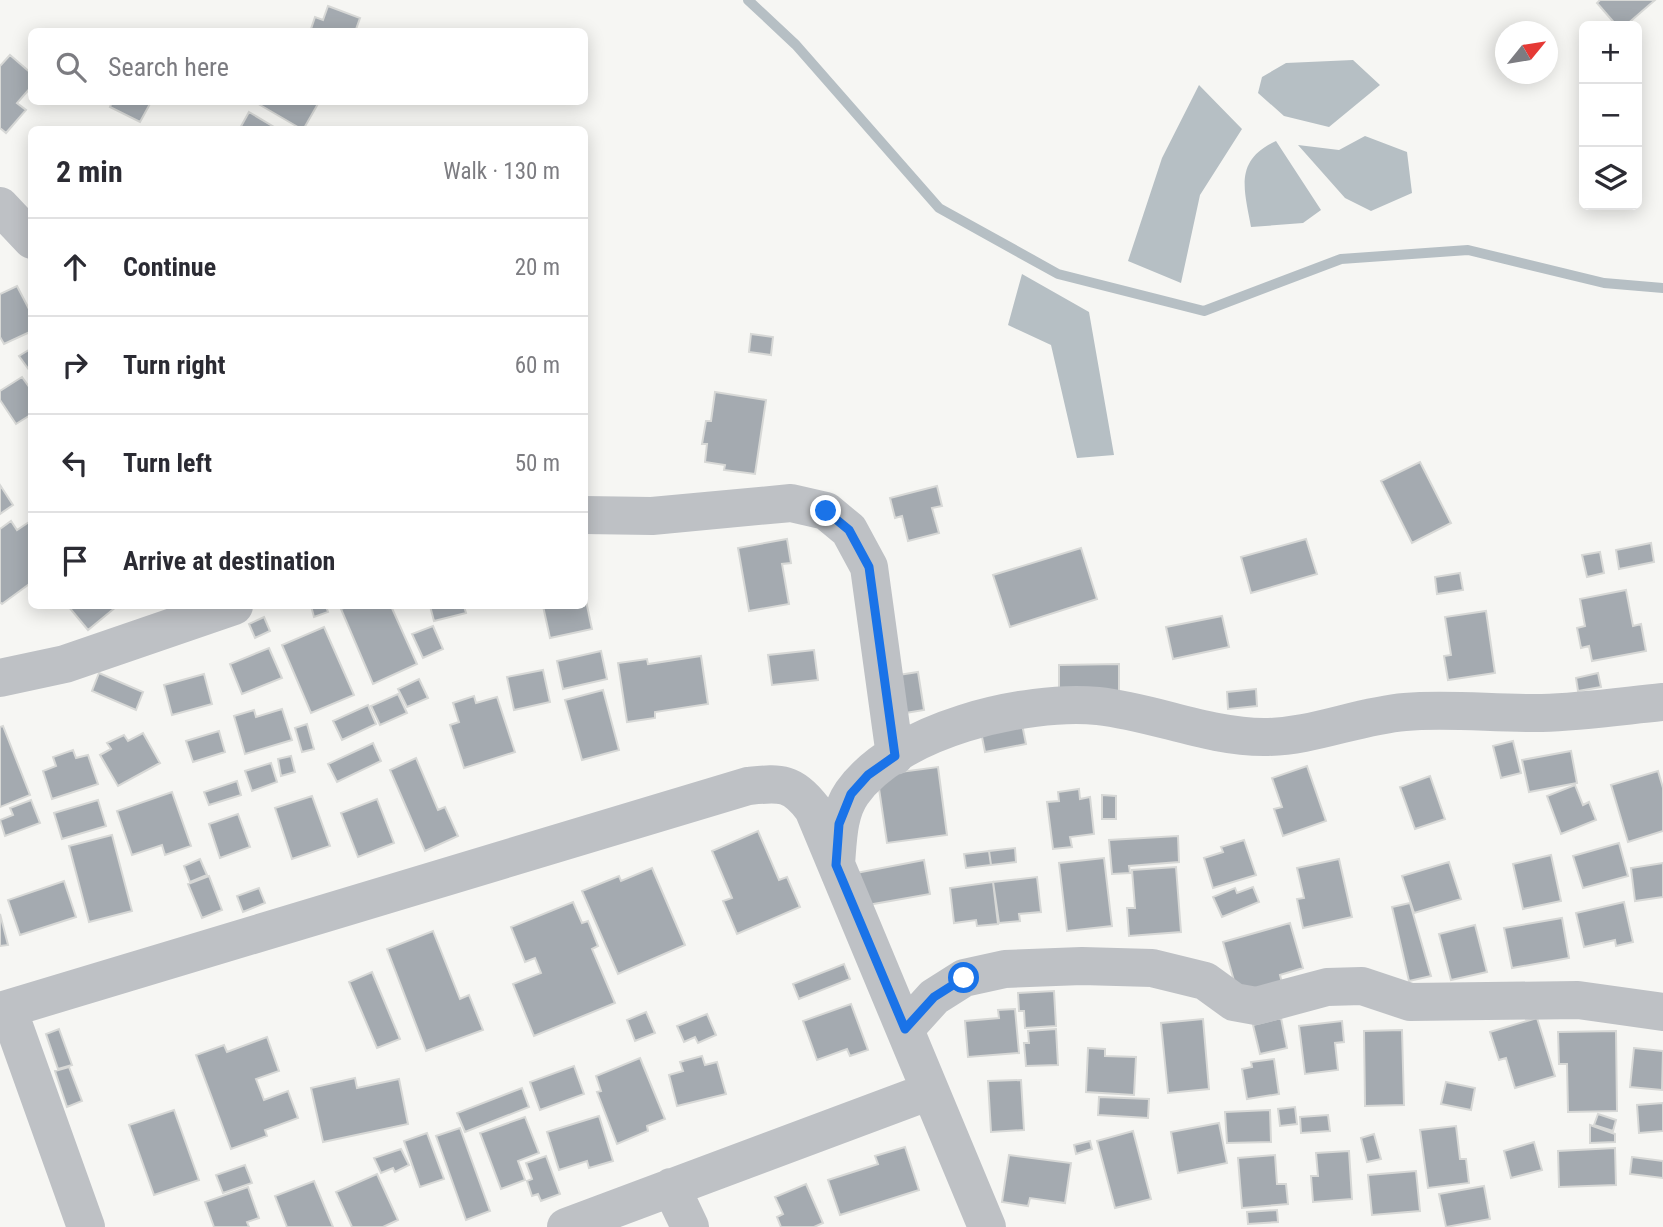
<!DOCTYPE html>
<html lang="en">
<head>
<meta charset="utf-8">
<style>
  body { margin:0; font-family:"Roboto Condensed",sans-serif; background:#f2f2f3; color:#2b2b33 }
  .controls { position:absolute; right:21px; top:21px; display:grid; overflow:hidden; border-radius:10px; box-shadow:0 4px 18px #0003 }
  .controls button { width:63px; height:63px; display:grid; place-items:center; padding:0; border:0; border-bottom:2px solid #e1e1e2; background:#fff; color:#2b2b33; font:35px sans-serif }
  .compass { position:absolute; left:1495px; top:21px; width:63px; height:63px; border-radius:50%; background:#fff; box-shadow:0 4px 18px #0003; rotate:60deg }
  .stop { position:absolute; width:21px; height:21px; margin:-16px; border:5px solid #1a73e8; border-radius:50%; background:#fff }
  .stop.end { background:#1a73e8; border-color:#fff; box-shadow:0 2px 7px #0008 }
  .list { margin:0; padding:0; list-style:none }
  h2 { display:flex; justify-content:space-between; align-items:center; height:91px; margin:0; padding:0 28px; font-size:30px }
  h2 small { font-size:23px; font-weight:400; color:#7c7c81 }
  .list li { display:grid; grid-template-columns:46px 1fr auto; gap:21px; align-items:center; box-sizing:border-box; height:98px; padding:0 28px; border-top:2px solid #e1e1e2 }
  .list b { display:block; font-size:26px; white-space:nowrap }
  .list em { font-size:23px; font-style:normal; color:#7c7c81 }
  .icon { flex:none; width:38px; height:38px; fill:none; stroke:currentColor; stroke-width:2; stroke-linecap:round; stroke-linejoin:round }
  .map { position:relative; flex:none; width:1663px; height:1227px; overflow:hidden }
  .search { position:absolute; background:#fff; box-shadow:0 4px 18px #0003; left:28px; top:28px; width:560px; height:77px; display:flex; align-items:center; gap:18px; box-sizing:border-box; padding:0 24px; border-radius:10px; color:#7c7c81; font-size:26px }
  .panel { position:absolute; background:#fff; box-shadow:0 4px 18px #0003; left:28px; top:126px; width:560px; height:483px; border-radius:10px }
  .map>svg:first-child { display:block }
  .water { fill:#b6bfc4 }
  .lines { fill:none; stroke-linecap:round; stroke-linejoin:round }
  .stream { stroke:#b6bfc4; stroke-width:10 }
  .building { fill:#a4aab0; stroke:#d7d8d6; stroke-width:2 }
  .minor { stroke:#bec1c5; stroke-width:38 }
  .route { stroke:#1a73e8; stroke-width:9 }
</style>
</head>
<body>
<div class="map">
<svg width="1663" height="1227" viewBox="0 0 1663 1227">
  <rect width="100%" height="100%" fill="#f6f6f3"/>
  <path class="water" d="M1353,60L1380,85L1329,127L1284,116L1258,93L1262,77L1286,63Z
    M1199,85L1242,129L1200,195L1181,283L1128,261L1162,158Z
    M1365,136L1407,152L1412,193L1371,211L1345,198L1298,145L1339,150Z
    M1276,141L1321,210L1303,223L1251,227C1244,189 1234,160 1276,141Z
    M1022,274L1089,312L1114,455L1077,458L1051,345L1008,325Z"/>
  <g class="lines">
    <path class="stream" d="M748,0L796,45L939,208L1058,274L1204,311L1341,259L1468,250L1604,283L1663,288"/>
  </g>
  <path class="building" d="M1600,0H1655L1625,26H1617L1597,3Z
    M328,6L360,18L355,32H310L315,17L323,20Z
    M10,55L32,74V86L17,103L26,110L6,133L0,128V66Z
    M112,102H151L140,122L110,107Z
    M255,102H319L303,130Z
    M249,112L279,130H239Z
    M17,286L29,309L32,308V331L4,344L0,337V294Z
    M751,334L773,337L771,355L749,352Z
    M32,348V374L19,356Z
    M22,377L32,391V414L16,424L0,400V391Z
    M715,392L766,400L755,474L724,470L725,465L705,462L707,444H702L706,421H711Z
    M1420,462L1451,523L1412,543L1381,481Z
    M0,485L13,505L0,514Z
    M937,486L942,506L932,508L939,533L908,541L902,516L895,518L890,498Z
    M32,520V582L2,604L0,602V529L11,521L17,530Z
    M787,539L791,563L782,564L789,604L749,611L738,548Z
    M1306,539L1317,574L1251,593L1241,557Z
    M1651,543L1654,562L1619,569L1616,550Z
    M1081,548L1097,599L1010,627L993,575Z
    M1600,552L1604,573L1587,577L1582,555Z
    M1460,573L1463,590L1437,594L1435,577Z
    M1626,590L1633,626L1641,624L1646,651L1592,661L1589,646L1581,648L1577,628L1585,626L1580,599Z
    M585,596L592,629L550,638L543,606H584Z
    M68,606H115L116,607L88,630Z
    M311,606H326L328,612L314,617Z
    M349,606H391L417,664L373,684L341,609Z
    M430,606H464L466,613L434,621Z
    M1486,611L1495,673L1448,680L1444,656L1451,655L1445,617Z
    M1222,616L1229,647L1173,659L1166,627Z
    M264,617L270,631L255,638L249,624Z
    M433,626L443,649L423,658L412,634Z
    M324,627L354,695L311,713L282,645Z
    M269,648L282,678L242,694L230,664Z
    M814,650L818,680L772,685L768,655Z
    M601,651L607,679L563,689L557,661Z
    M701,656L708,704L655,712V718L627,722L618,663L647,659L648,664Z
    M1119,664V699H1059V665Z
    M543,670L550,702L514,710L507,677Z
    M918,672L924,710L899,714L892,676Z
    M99,673L143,692L136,710L92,691Z
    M1598,673L1601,687L1578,691L1576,678Z
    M204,674L212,704L172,715L164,685Z
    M419,679L428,698L407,707L398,689Z
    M1256,689L1257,706L1228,709L1227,692Z
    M603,690L619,750L582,760L565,700Z
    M398,694L407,713L380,725L371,706Z
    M474,696L476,703L497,697L515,752L464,768L450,725L459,722L453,703Z
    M368,705L376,724L342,740L333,721Z
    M282,709L292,740L245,754L234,716L254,710L256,717Z
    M1021,719L1026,744L985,752L980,727Z
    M307,724L314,749L302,752L295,728Z
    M3,726L30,795L0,807V727Z
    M219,731L225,752L193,762L186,741Z
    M143,733L160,763L118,786L100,755L111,749L107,743L124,735L128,741Z
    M1513,741L1521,773L1501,778L1493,746Z
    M373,743L381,761L337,782L328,764Z
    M73,750L76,758L88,755L98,784L52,799L43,771L56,766L53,757Z
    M1571,751L1577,783L1529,792L1522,760Z
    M291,756L295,772L281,776L278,759Z
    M416,758L438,810L445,807L458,836L425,851L390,770Z
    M271,763L277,782L252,791L245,771Z
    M1307,766L1326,821L1283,836L1274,809L1282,807L1272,778Z
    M938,767L947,835L887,843L877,775Z
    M1658,771L1663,788V831L1628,842L1611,785Z
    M1430,776L1445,819L1415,829L1400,787Z
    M237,781L241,795L209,805L204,792Z
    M1575,785L1583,805L1589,802L1596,820L1561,834L1547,796Z
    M1079,789L1080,799L1090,797L1094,834L1070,837L1072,847L1053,849L1047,802L1059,801L1058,792Z
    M172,792L191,846L165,855L162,845L132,855L117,811Z
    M1102,795L1116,796V819H1102Z
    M312,796L330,846L292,859L275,808Z
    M377,799L394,843L358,857L341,813Z
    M31,800L40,823L5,836L0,820L13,815L10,808Z
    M98,800L106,826L62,839L54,813Z
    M238,814L250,847L220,858L209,824Z
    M758,831L779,880L787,877L800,907L737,934L723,901L732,898L712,851Z
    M112,835L132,911L89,922L69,846Z
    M1178,836L1179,862L1129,866L1130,873L1112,874L1109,840Z
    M1244,840L1256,875L1213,888L1204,858L1223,852L1221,847Z
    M1619,843L1628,876L1583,888L1573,856Z
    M1015,848L1016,862L991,865L989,851Z
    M989,851L991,865L966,868L964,854Z
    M1551,855L1561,901L1523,909L1513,864Z
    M1104,858L1112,926L1067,931L1059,863Z
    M200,859L207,875L190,882L184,866Z
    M1339,859L1352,917L1303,928L1297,899L1304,898L1297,868Z
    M924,860L930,894L862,906L856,873Z
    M1449,862L1461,899L1414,913L1402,876Z
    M1663,863V897L1635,901L1631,868Z
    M1176,867L1181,932L1129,936L1127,908H1135L1132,870Z
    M652,868L685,945L618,974L582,891L619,876L621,881Z
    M209,876L222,910L202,918L188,884Z
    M1037,877L1041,912L1019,914L1020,921L999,923L993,882Z
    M64,881L76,917L20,935L8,900Z
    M993,882L998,924L977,926L976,920L954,923L950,888Z
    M1253,887L1259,902L1222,917L1213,897L1235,888L1237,893Z
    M259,888L265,903L243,912L237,896Z
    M573,902L582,923L588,921L598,946L592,949L615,1003L534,1036L513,984L541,973L535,958L525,962L511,927Z
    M1624,902L1633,942L1616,946L1615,940L1584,947L1576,913Z
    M1410,903L1431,976L1409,981L1392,907Z
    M0,914L8,945L0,946Z
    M1562,918L1569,958L1512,968L1504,928Z
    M1290,923L1303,968L1280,975L1282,983L1238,995L1223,942Z
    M1475,925L1487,972L1451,980L1439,934Z
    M433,931L460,999L469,995L483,1030L426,1051L387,949Z
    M844,964L850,979L799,999L793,984Z
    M372,972L400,1039L377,1048L349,982Z
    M1054,991L1056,1026L1025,1028L1024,1011H1019L1018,993Z
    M851,1004L868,1050L850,1056L847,1049L817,1060L803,1021Z
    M1015,1009L1019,1053L968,1057L965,1021L999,1018L998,1010Z
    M646,1012L655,1033L635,1041L627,1020Z
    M707,1014L716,1035L698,1043L695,1037L684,1042L677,1026Z
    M1281,1018L1287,1048L1260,1054L1253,1025Z
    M1537,1018L1555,1076L1515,1088L1506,1058L1499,1060L1490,1032Z
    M1203,1019L1209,1089L1168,1093L1161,1023Z
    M1342,1021L1344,1042L1335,1043L1338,1070L1305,1074L1299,1026Z
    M59,1029L72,1065L58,1069L46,1034Z
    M1056,1029L1058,1065L1026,1066L1024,1043H1029L1028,1031Z
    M1402,1030L1404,1105L1365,1106L1364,1031Z
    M1616,1031L1617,1111L1568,1112L1567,1064H1559L1558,1032Z
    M267,1037L279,1071L256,1079L264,1100L288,1091L298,1118L265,1130L267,1136L231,1149L196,1055L224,1045L227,1052Z
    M1088,1048L1105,1049V1056L1136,1057L1134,1095L1086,1092Z
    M1634,1048L1663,1051L1662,1090L1630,1087Z
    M702,1056L705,1065L717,1062L726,1094L677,1106L669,1075L683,1071L680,1062Z
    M640,1058L665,1119L647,1126L648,1131L617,1144L597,1092L601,1091L596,1076Z
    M1274,1059L1279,1094L1247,1099L1242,1069L1252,1067L1251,1062Z
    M574,1066L584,1094L540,1110L530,1082Z
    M69,1067L82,1101L67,1107L55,1071Z
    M355,1078L357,1088L399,1079L408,1124L323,1142L311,1088Z
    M1021,1080L1024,1130L991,1132L988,1081Z
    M1446,1082L1475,1088L1471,1110L1441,1104Z
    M522,1088L529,1107L465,1132L457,1113Z
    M1099,1097L1149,1099L1148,1118L1098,1115Z
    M1663,1103V1131L1639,1133L1637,1105Z
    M1295,1107L1297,1124L1280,1126L1278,1109Z
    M174,1110L199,1180L154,1195L129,1125Z
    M1270,1110L1271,1142L1227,1143L1225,1112Z
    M1598,1114L1616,1120L1613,1131L1594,1125Z
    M1328,1115L1330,1131L1301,1133L1300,1117Z
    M599,1116L613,1161L589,1168L587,1161L559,1170L547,1132Z
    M525,1117L539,1153L518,1161L525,1180L501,1189L480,1133Z
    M1219,1123L1227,1163L1178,1173L1171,1132Z
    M1590,1125L1615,1134V1142L1590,1143Z
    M1456,1126L1460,1159H1466L1469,1183L1428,1188L1420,1130Z
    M460,1128L490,1211L466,1220L436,1136Z
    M1133,1131L1151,1199L1115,1208L1097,1141Z
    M427,1133L444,1179L420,1187L404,1141Z
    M1374,1134L1381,1159L1367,1162L1361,1138Z
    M1090,1141L1092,1149L1076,1154L1074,1145Z
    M1534,1142L1542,1170L1511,1178L1504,1151Z
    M905,1147L919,1190L840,1215L828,1180L878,1164L875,1156Z
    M1615,1148L1616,1185L1559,1187L1558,1151Z
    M401,1149L409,1165L395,1172L393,1168L381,1173L374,1158Z
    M1349,1151L1352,1199L1313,1202L1311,1176H1318L1316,1153Z
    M1009,1155L1071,1163L1065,1203L1030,1198L1028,1206L1002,1202Z
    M1275,1155L1277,1184H1286L1288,1204L1242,1208L1238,1158Z
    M546,1156L560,1194L541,1201L538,1194L532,1196L527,1181L532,1179L526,1163Z
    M1632,1157L1663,1161V1178L1630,1174Z
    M245,1165L252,1183L223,1193L216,1175Z
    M1416,1171L1420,1211L1372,1215L1368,1175Z
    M377,1174L398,1220L383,1227H352L336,1192Z
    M314,1181L333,1227H287L275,1196Z
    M806,1184L823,1223L814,1227H781L777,1217L783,1214L775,1197Z
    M1484,1186L1490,1219L1446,1227L1439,1194Z
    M248,1187L259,1218L247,1222L249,1227H214L205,1202Z
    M1277,1210L1278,1222L1248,1224L1247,1212Z"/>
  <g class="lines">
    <path class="minor" d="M0,206L32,240
      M584,515L652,516L791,503L826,511L849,530L869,567L895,756
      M0,678L65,664L234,606
      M836,864C838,840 838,813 852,793C896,730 1025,699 1098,706C1154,712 1208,737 1264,737C1313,737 1357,716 1405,712C1450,708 1496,714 1542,713C1582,712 1623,706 1663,702
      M8,1009L86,1227
      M0,1011L748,786C780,783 792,781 813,809L987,1227
      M905,1029L934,997L964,978L1005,969L1082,966L1152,968L1205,981L1234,1002L1256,1006L1327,987L1362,986L1410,1002L1578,1000L1663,1012
      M671,1187L690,1227
      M566,1227L930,1091"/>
  </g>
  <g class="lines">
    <path class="route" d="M826,511L849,530L869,567L895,756L868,775L851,794L839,824L836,865L905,1029L934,997L964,978"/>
  </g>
</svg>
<div class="controls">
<button>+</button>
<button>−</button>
<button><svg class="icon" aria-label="layers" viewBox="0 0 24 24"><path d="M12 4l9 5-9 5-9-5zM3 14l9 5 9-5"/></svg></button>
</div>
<svg class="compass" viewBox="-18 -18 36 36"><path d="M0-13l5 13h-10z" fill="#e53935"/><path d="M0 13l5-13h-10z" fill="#7c7c81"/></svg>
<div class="stop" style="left:964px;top:978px"></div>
<div class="stop end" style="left:826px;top:511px"></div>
<div class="search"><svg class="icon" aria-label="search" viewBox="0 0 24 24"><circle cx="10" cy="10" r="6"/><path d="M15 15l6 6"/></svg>Search here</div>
<section class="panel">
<h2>2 min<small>Walk · 130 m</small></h2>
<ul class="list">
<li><svg class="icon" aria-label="ahead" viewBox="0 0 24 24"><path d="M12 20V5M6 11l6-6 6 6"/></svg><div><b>Continue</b></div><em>20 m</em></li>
<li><svg class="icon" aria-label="right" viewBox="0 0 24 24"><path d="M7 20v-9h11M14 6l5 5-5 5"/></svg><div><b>Turn right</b></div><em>60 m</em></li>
<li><svg class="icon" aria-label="left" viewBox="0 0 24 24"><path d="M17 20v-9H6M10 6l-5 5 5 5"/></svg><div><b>Turn left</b></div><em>50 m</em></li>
<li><svg class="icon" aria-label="arrive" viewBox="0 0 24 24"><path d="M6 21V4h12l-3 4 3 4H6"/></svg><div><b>Arrive at destination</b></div></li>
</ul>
</section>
</div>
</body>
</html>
